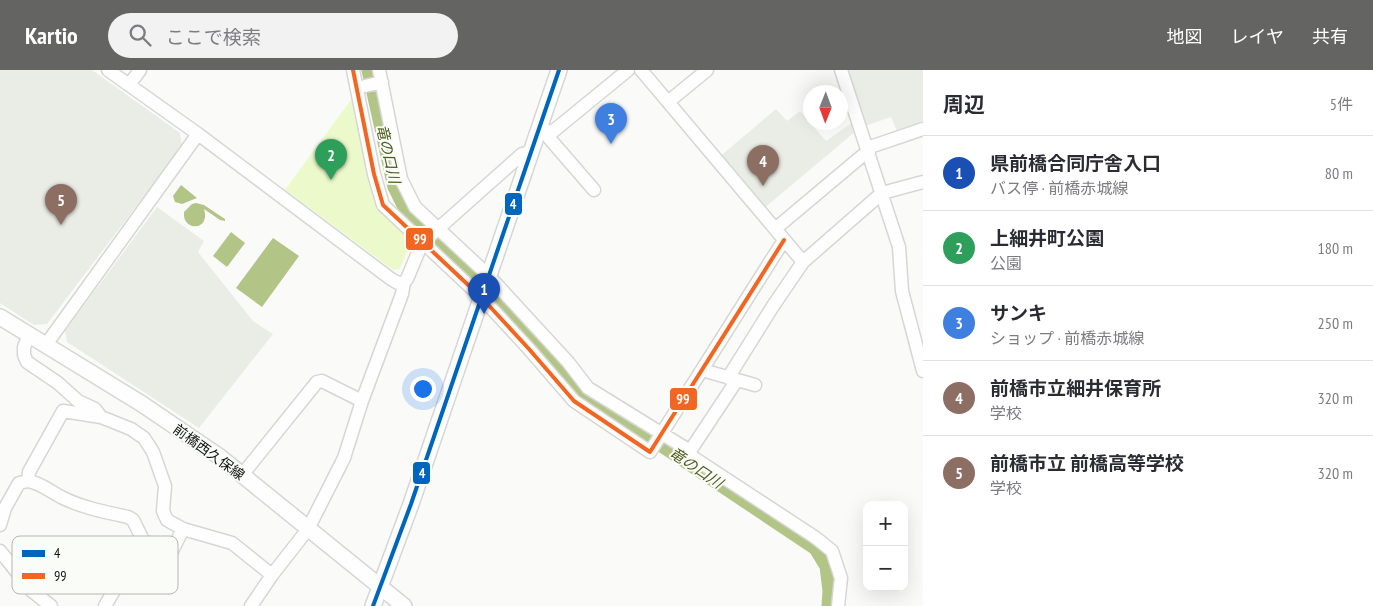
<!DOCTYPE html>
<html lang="ja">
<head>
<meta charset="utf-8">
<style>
  body { margin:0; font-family:"PT Sans Narrow","Noto Sans JP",sans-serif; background:#f2f2f3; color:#2b2b33 }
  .controls { position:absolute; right:15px; bottom:15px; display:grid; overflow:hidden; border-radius:10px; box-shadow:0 5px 20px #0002 }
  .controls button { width:45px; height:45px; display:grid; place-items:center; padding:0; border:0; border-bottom:1px solid #e1e1e2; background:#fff; color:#2b2b33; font:25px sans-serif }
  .compass { position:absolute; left:803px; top:15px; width:45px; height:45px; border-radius:50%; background:#fff; box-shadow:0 5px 20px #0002; rotate:181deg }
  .you { position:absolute; left:422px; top:318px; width:18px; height:18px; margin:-12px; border:4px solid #fff; border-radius:50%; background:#1a73e8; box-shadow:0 0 0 8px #1a73e833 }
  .badge { display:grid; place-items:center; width:32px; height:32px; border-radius:50%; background:#646562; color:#fff; font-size:16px; font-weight:700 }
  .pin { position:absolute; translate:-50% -41px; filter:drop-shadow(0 1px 2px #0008) }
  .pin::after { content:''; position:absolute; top:26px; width:18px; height:15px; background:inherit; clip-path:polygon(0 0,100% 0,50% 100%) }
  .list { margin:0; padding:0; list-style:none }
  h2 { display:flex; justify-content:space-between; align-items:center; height:65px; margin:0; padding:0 20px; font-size:21px }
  h2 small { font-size:16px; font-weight:400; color:#7c7c81 }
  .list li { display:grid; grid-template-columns:32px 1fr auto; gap:15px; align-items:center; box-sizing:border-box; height:75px; padding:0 20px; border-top:1px solid #e1e1e2 }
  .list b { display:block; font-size:19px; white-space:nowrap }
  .list p { margin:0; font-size:16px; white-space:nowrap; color:#7c7c81 }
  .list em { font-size:16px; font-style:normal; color:#7c7c81 }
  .icon { flex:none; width:28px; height:28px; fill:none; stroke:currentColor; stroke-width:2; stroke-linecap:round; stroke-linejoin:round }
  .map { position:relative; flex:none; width:923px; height:536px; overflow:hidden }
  header { display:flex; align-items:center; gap:30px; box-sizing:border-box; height:70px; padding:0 25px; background:#646562; color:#fff }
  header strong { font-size:24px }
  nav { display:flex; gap:28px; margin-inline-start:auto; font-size:18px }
  .search { width:350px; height:45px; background:#f2f2f3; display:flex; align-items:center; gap:12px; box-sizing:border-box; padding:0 18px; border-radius:28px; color:#7c7c81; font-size:19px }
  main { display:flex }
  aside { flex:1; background:#fff }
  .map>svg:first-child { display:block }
  .built { fill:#eaede5 }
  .green { fill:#ecfacb }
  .water { fill:#b3c487 }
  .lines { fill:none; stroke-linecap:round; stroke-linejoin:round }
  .river { stroke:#b3c487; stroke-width:15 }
  .minor-casing { stroke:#d6d7d5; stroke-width:15 }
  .major-casing { stroke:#d6d7d5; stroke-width:18 }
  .minor { stroke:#fefefe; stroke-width:12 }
  .major { stroke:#fefefe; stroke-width:15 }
  .bus-1-casing { stroke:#fafcf7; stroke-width:8 }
  .bus-2-casing { stroke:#fafcf7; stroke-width:8 }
  .bus-1 { stroke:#0065bd; stroke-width:4 }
  .bus-2 { stroke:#f26522; stroke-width:4 }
  .labels { text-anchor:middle; stroke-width:4; stroke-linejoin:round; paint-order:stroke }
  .street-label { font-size:14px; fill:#131412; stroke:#fafcf7 }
  .water-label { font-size:15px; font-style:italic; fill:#4c5b1f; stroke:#fafcf7 }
  .key { fill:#fafcf7; stroke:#b5b6b2; stroke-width:1 }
  .key-label { font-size:14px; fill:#131412 }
  .line-badge { stroke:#fafcf7; stroke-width:2 }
  .badge-label { font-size:14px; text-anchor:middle; font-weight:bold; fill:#fff }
</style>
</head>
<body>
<header>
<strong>Kartio</strong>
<div class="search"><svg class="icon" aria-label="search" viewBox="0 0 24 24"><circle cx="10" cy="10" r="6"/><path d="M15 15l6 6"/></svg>ここで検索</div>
<nav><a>地図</a><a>レイヤ</a><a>共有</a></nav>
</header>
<main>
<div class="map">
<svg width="923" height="536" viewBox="0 0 923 536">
  <rect width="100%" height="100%" fill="#fafbf8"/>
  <path class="built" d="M0,0H92L180,63L182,76L47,254L34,255L0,233Z
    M845,0H923V55L898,64L891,47L862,57Z
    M776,39L787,51L800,41L826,71L853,52L856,61L762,140L718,88Z
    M157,137L204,171L198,182L253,251L273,264L199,358L67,272L65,261Z"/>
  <path class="green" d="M353,27C360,63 364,101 380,135C388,150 405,159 410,175L400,199L393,200L285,120Z"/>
  <path class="water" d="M181,115L197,128L182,134L175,132L173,126Z
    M196,133L204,135L225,149V151L220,150L204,139C211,161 182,162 184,142L192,134Z
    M231,162L245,173L227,197L213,186Z
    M273,168L299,186L262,237L236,218Z"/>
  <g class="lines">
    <path class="river" d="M369,0L395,117L406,139L435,170L495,229L582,326L644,363L816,478L827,496L830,521L829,536"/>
    <defs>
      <path id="minor" d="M108,0L198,64L391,209L398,213L404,212
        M353,0L374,104L383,135L481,227L529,279L574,331L650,382L784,170
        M379,0L401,109L415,137L488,205L568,292L588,318L690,381L691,386L816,468L832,481L841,508L838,536
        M641,0L803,192
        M841,0L899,177L902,221L923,301
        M129,15L140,0
        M365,16L382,12
        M668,32L707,0
        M540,57L551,63L628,0
        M551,63L549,68L594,120
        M867,78L923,59
        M775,159L862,86L869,83
        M29,266L24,277V285L27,292L58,313L78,331L95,339L101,347
        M45,276L198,64
        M702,300L755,315
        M728,308L773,236L803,192L882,123L923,112
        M690,381L737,310
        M242,405L317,312L322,311L362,331
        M28,411C41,413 51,422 63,428C84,438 105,442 128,447L133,450L143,470L169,487L183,459
        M0,455L5,438L19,413L28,411L29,402L63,341L101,347L131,359L144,368L153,382L165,416L163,441L167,450L183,459L232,473L272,505
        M0,481L32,521L51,536
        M105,536L143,470
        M251,536L272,505L308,459L344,388L362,331L402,224L404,212L407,209L422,173L522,84L531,82"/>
      <path id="major" d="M0,247L142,334L220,387L404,536
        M373,536L411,434L559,0"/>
    </defs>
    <use href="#minor" class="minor-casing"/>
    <use href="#major" class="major-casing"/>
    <use href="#minor" class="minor"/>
    <use href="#major" class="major"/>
    <defs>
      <path id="bus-1" d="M373,536L411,434L559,0"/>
      <path id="bus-2" d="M353,0L374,104L383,135L481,227L529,279L574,331L650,382L784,170"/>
    </defs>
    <use href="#bus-1" class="bus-1-casing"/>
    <use href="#bus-2" class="bus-2-casing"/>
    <use href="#bus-1" class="bus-1"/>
    <use href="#bus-2" class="bus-2"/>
  </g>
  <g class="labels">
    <g class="street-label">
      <text transform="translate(209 382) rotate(36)" y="5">前橋西久保線</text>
    </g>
    <g class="water-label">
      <text transform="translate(388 84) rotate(77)" y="5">竜の口川</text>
      <text transform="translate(696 398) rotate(34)" y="5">竜の口川</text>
    </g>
  </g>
  <rect x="12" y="466" width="166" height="58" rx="8" class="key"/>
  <rect x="22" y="480" width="23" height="7" fill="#0065bd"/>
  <rect x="22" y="503" width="23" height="6" fill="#f26522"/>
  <g class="key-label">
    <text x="54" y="488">4</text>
    <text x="54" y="511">99</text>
  </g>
  <g class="line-badge">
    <rect x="504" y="122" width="19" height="24" rx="5" fill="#0065bd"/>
    <rect x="405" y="157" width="29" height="24" rx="5" fill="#f26522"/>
    <rect x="669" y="317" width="29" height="24" rx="5" fill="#f26522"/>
    <rect x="412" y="391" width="19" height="24" rx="5" fill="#0065bd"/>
  </g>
  <g class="badge-label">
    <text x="513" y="139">4</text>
    <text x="420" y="174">99</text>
    <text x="683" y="334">99</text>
    <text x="422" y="408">4</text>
  </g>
</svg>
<div class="controls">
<button>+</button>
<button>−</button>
</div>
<svg class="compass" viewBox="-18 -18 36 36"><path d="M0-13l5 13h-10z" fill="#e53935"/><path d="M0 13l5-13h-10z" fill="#7c7c81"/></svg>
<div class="you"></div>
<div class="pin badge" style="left:484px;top:244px;background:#1a4fb4">1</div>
<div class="pin badge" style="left:331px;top:110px;background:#2e9e5b">2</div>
<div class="pin badge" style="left:611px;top:74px;background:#3f7fe0">3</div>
<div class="pin badge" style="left:763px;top:116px;background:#8d6e63">4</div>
<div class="pin badge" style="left:61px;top:155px;background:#8d6e63">5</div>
</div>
<aside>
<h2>周辺<small>5件</small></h2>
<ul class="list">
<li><span class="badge" style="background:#1a4fb4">1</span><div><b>県前橋合同庁舎入口</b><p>バス停 · 前橋赤城線</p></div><em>80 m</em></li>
<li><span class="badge" style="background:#2e9e5b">2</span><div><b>上細井町公園</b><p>公園</p></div><em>180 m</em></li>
<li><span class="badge" style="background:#3f7fe0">3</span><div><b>サンキ</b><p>ショップ · 前橋赤城線</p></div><em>250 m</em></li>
<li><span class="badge" style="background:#8d6e63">4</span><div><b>前橋市立細井保育所</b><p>学校</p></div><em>320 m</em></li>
<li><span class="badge" style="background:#8d6e63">5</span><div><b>前橋市立 前橋高等学校</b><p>学校</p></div><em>320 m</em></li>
</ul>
</aside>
</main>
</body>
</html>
